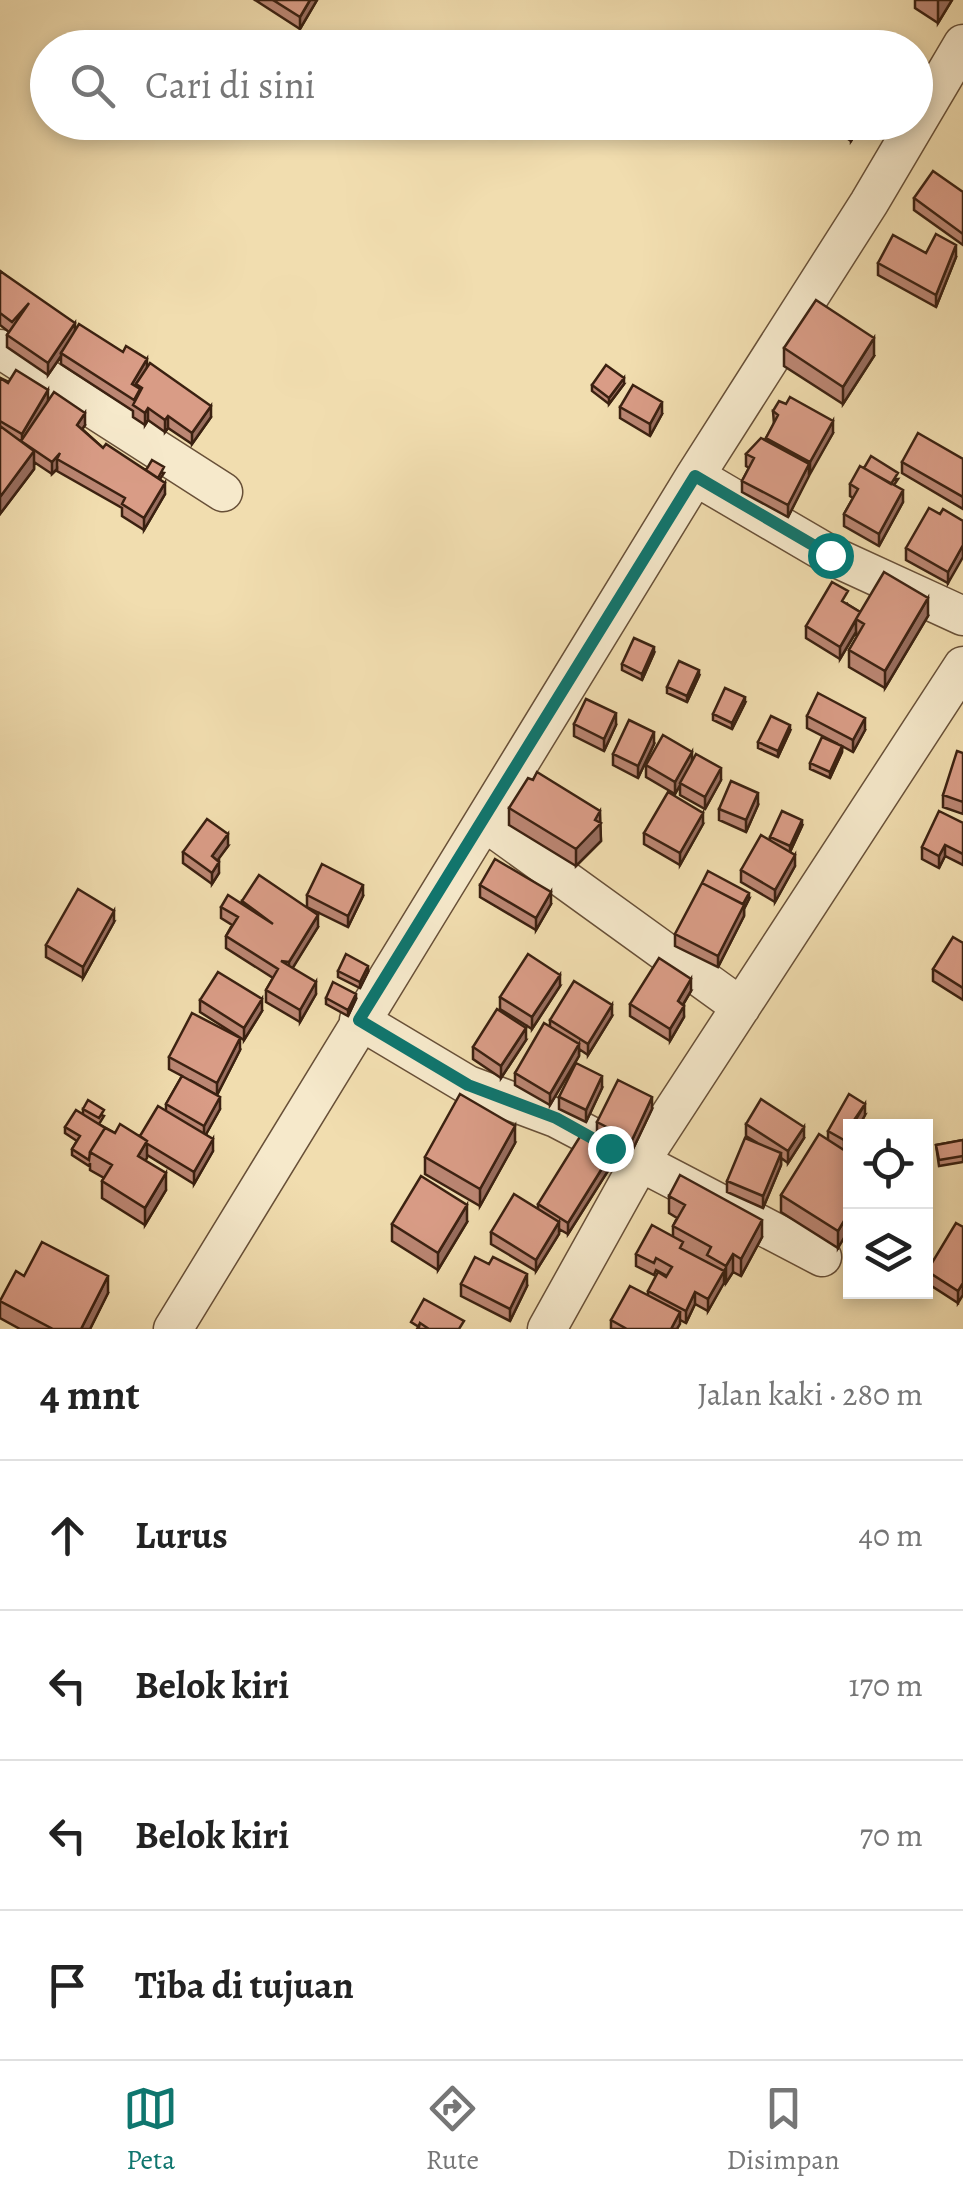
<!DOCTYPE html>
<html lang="id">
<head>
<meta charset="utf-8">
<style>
  body { margin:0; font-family:Alegreya,serif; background:#f2f2f2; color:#222 }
  .controls { position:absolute; right:30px; bottom:30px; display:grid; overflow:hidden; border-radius:0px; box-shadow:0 5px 15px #0003 }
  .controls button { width:90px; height:90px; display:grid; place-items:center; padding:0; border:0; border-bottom:2px solid #e0e0e0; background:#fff; color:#222; font:50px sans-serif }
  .stop { position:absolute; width:30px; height:30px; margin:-22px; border:8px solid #0f766e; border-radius:50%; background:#fff }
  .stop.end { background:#0f766e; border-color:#fff; box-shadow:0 2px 10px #0008 }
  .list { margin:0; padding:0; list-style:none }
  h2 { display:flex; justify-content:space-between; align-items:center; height:130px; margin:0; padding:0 40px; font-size:42px }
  h2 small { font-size:32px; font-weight:400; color:#767676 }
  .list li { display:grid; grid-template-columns:65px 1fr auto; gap:30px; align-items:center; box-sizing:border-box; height:150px; padding:0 40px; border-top:2px solid #e0e0e0 }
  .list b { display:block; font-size:38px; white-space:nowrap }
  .list em { font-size:32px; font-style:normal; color:#767676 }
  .icon { flex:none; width:55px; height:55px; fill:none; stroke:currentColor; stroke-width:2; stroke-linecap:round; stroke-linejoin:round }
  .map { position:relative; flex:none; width:963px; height:1329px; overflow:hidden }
  .search { position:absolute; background:#fff; box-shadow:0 5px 15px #0003; left:30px; right:30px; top:30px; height:110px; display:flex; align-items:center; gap:25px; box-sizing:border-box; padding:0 35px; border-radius:55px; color:#767676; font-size:38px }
  .sheet { height:730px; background:#fff }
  nav { display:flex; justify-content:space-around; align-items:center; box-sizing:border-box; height:140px; border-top:2px solid #e0e0e0; background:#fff; font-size:28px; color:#767676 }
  nav a { display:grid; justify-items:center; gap:5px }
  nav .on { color:#0f766e }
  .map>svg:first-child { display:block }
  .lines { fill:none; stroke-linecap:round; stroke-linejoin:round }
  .minor-casing { stroke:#685038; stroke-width:41 }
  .minor { stroke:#f6e9cb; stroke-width:38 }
  .wall { fill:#bb8673; stroke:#3b2111; stroke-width:2.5 }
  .shaded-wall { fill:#986d5e; stroke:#3b2111; stroke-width:2.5 }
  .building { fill:#d99c86; stroke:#3b2111; stroke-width:2.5 }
  .route { stroke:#0f766e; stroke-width:12 }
</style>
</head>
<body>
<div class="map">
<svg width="963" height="1329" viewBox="0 0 963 1329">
  <rect width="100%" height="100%" fill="#f1ddaf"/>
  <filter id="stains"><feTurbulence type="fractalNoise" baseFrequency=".002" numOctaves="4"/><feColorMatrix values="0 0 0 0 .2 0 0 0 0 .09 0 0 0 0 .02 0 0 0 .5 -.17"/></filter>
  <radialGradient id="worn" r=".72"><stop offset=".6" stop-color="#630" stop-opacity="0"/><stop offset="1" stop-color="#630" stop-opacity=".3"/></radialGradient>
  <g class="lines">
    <defs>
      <path id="minor" d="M0,349L223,492
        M695,476L869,203L963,44
        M485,822L741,1007
        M359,1020L468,1085L556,1118L822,1257
        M173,1329L695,476L830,555L963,616
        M547,1329L641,1160L963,666"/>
    </defs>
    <use href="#minor" class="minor-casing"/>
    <use href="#minor" class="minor"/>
  </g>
  <path class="wall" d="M255,0H317L300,29Z
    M915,0H952L938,23L915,8Z
    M823,122H863L851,141Z
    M963,192V245L914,210V198Z
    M926,253L956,257L936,307L878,275V263Z
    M0,271L75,330L147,367L211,417L192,444L168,428L165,432L148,420L145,425L133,417V411L61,364V356L48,375L7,347V335L9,332L0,325Z
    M784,348L874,356L843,404L784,366Z
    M0,378L48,400L85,425L82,429L103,448L146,470L164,473L160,479L165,494L144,530L122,516V508L57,471V469L52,474L34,462V469L0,514Z
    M624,384L609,404L592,391V385Z
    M620,407L662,414L650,436L620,418Z
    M773,411L833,433L809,474L788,517L742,492V481L749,468L746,466V454L766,441V438L774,424Z
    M963,459V509L902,473V462Z
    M898,479L894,485L903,502L879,546L844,526V514L853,498L850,496V484Z
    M963,521L948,583L906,560V548Z
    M848,603L847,604L860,612L928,616L885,688L849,667V650L857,637L856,632L840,659L806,638V626Z
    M654,653L642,680L622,670V664Z
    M699,676L687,702L667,693V687Z
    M745,703L732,729L713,720V714Z
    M807,716L865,730L853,752L842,746V752L830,778L810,769V763L836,743L807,728Z
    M574,724L616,725L604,751L574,736Z
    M790,731L778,757L758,748V742Z
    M654,744L638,778L613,765V754Z
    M963,753V814L943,807V795Z
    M692,761L721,780L705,809L680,795V785L675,794L646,777V765Z
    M758,805L746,832L719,820V809Z
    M509,808L600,823L601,841L576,866L509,825Z
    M963,823V865L945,856L939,868L922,859V847Z
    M703,824L680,865L644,844V833Z
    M802,826L790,852L795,866L775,902L741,882V870L770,840V837Z
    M228,846L217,860L219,873L212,884L183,863V852Z
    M480,885L551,904L536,930L480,897Z
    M307,895L363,896L348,927L307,907Z
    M749,899L744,909V916L718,967L675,946V934Z
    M242,901L318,927L292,968L316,994L300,1022L266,1002V990L273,978L226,948V936L232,925L221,918V907L242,904Z
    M114,922L83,978L46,957V945Z
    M963,943V1000L933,981V969Z
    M338,971L368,972L360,988L338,977Z
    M560,986L532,1029L500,1009V997Z
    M691,991L683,1005L684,1017L670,1041L630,1016V1004Z
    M326,998L356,999L348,1016L326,1004Z
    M200,1000L262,1011L244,1040L200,1012Z
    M612,1016L588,1055L579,1049V1056L550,1105L515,1085V1073L550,1027V1020Z
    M526,1040L501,1078L473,1059V1047Z
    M240,1050L217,1095L190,1080L220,1109L206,1134L213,1151L194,1184L147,1155L145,1161L166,1190L145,1225L102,1198V1181L104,1178L90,1170V1163L89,1166L72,1155V1149L77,1141L65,1133V1127L83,1114V1109L104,1116L99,1124L115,1133L140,1136L166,1110V1104L182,1076L169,1069V1057Z
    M602,1088L586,1122L559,1109V1097Z
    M652,1109L632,1151L597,1134V1122Z
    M865,1115L859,1126H850V1141L845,1150L838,1248L781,1212V1195L828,1139V1131Z
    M746,1124L804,1138L788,1163L781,1158V1165L763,1208L727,1192V1181L756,1142L746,1136Z
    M963,1140V1162L939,1166L936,1145Z
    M515,1143L480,1206L425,1174V1157Z
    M611,1166L568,1234L559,1229V1234L536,1271L491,1244V1232L538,1209V1204Z
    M669,1196L762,1237L741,1276L733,1272L726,1283L724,1282L708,1311L695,1304L686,1323L680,1320L677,1329H611V1320L648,1295V1291L667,1276L656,1270L654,1275L636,1266V1254L673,1236V1226L677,1218L669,1213Z
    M467,1222L438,1270L392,1241V1224Z
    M963,1227L958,1303L927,1283V1271Z
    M24,1276L108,1293L90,1329H20L0,1318V1301Z
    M461,1284L527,1286L510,1321L461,1296Z"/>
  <path class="shaded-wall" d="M310,0H317L300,29V17Z
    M938,0H952L938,23Z
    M852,122H863L851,141V124Z
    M956,245V257L936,307V295Z
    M75,323V335L61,353V356L48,375V363Z
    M874,338V356L843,404V387Z
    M147,359V370L136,384V390L132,384Z
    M624,378V384L609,404V398Z
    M48,390V402L22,441V434Z
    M662,402V414L650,436V424Z
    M211,406V417L192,444V433Z
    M148,408V420L145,425V413Z
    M85,413V425L77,437V425Z
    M168,416V428L165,432V420Z
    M833,421V433L810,474V462Z
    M34,451V469L0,514V497Z
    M60,453L57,459V469L52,474V462Z
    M809,464V476L788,517V505Z
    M165,483V494L144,530V518Z
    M903,490V502L879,546V534Z
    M963,545V557L948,583V572Z
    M928,598V616L885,688V671Z
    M856,620V632L840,659V647Z
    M654,647V653L642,680V674Z
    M699,670V676L687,702V696Z
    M745,697V703L732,729V723Z
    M616,713V725L604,751V739Z
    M865,718V730L853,752V740Z
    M790,725V731L778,757V751Z
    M654,732V744L638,778V766Z
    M842,746V752L830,778V772Z
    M692,752V764L675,794V782Z
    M721,768V780L705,809V797Z
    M758,793V805L746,832V820Z
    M600,811L601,841L576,866V849Z
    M703,813V824L680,865V853Z
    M802,820V826L790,852V846Z
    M228,834V846L212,868V856Z
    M945,845V856L939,868V856Z
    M795,855V866L775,902V890Z
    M219,862V873L212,884V873Z
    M363,885V896L348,927V916Z
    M551,892V904L536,930V918Z
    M749,893V899L744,909V916L718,967V956Z
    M114,911V922L83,978V967Z
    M318,915V927L289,974V962Z
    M368,966V972L360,988V982Z
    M560,975V986L532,1029V1017Z
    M691,979V991L678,1013V1001Z
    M316,982V994L300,1022V1010Z
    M356,994V999L348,1016V1010Z
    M262,999V1011L244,1040V1028Z
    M612,1005V1016L588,1055V1044Z
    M684,1006V1017L670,1041V1029Z
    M526,1028V1040L501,1078V1066Z
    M240,1038V1050L217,1095V1083Z
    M579,1044V1056L550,1105V1094Z
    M602,1076V1088L586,1122V1110Z
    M220,1097V1109L204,1138V1126Z
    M652,1097V1109L632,1151V1140Z
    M865,1104V1115L859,1126H852Z
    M515,1126V1143L480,1206V1189Z
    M804,1127V1138L788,1163V1151Z
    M850,1129V1141L844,1152V1140Z
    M213,1139V1151L194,1184V1172Z
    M147,1141V1158L138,1173V1156Z
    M781,1153V1165L763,1208V1196Z
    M611,1154V1166L568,1234V1223Z
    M166,1173V1190L145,1225V1208Z
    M467,1205V1222L438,1270V1253Z
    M850,1211V1228L838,1248V1231Z
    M762,1220V1237L741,1276V1259Z
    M559,1222V1234L536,1271V1260Z
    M733,1254V1272L726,1283V1266Z
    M724,1271V1283L708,1311V1299Z
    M527,1274V1286L510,1321V1309Z
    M108,1276V1293L90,1329H81Z
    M963,1283V1295L958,1303V1291Z
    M695,1292V1304L686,1323V1311Z
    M680,1312V1324L677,1329H671Z"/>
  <path class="building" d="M273,0H310L300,17Z
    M933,171L963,192V234L914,198Z
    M936,234L956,245L936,295L878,263L893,235L926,253Z
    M0,271L75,323L48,363L7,335L29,303L12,322L0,313Z
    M816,300L874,338L843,387L784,348Z
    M79,324L123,352L126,346L147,359L132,384L140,389L134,400L61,353Z
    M150,363L211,406L192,433L168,416L165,420L148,408L145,413L133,405L142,388L136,384Z
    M606,365L624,378L609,398L592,385Z
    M16,370L48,390L22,434L0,421V378L8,383Z
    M633,385L662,402L650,424L620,407Z
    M54,392L85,413L77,425L103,448L106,444L165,483L144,518L122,504L125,498L57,459L60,453L52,462L21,441Z
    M790,397L833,421L810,462L766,438L778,415L773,411L779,401L786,404Z
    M0,426L34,451L0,497Z
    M918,433L963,459V497L902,462Z
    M761,438L809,464L788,505L742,481L754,458L746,454Z
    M871,456L898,473L891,484L864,468Z
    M152,460L164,467L158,478L146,470Z
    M860,466L903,490L879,534L844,514L858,489L850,484Z
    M929,508L940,514L943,509L963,521V545L948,572L906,548Z
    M884,572L928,598L885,671L849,650L864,624L856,619Z
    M832,582L848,591L842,601L860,612L840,647L806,626Z
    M634,638L654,647L642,674L622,664Z
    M679,661L699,670L687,696L667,687Z
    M725,688L745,697L732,723L713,714Z
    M818,693L865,718L853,740L807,716Z
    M586,699L616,713L604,739L574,724Z
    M771,716L790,725L778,751L758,742Z
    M629,720L654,732L638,766L613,754Z
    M663,735L692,752L675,782L646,765Z
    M822,737L842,746L830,772L810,763Z
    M957,751L963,753V802L943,795Z
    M696,754L721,768L705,797L680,783Z
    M537,772L600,811L595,820L601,823L576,849L509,808L528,778L533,780Z
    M731,781L758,793L746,820L719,809Z
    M668,792L703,813L680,853L644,833Z
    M782,811L802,820L790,846L770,837Z
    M939,811L963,823V854L945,845L939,856L922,847Z
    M207,819L228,834L212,856L219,862L212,873L183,852Z
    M761,835L795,855L775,890L741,870Z
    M495,859L551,892L536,918L480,885Z
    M322,864L363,885L348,916L307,895Z
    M708,871L749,893L743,904L702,883Z
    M259,875L318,915L289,962L281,961L316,982L300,1010L266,990L278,969L226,936L238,917L221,907L228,895L273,924L242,901Z
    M702,883L744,905L718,956L675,934Z
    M78,889L114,911L83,967L46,945Z
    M953,937L963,943V988L933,969Z
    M346,954L368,966L360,982L338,971Z
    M528,954L560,975L532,1017L500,997Z
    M659,958L691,979L678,1001L684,1006L670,1029L630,1004Z
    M218,972L262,999L244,1028L200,1000Z
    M574,981L612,1005L588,1044L550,1020Z
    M333,982L356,994L348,1010L326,998Z
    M497,1009L526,1028L501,1066L473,1047Z
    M192,1013L240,1038L217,1083L169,1057Z
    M544,1023L579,1044L550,1094L515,1073Z
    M576,1063L602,1076L586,1110L559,1097Z
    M182,1076L220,1097L204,1126L166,1104Z
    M618,1080L652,1097L632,1140L597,1122Z
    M460,1094L515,1126L480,1189L425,1157Z
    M849,1094L865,1104L850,1126L844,1140L828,1131Z
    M761,1099L804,1127L788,1151L746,1124Z
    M88,1100L104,1110L99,1118L83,1109Z
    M158,1106L213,1139L194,1172L146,1143L147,1141L140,1136Z
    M76,1110L105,1128L90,1152L89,1160L72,1149L80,1136L65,1127Z
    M120,1124L147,1141L138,1156L166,1173L145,1208L102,1181L112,1165L90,1152L105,1128L115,1133Z
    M819,1134L850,1154V1211L838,1231L781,1195Z
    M581,1135L611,1154L568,1223L538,1204Z
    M745,1138L781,1153L763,1196L727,1181Z
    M963,1140V1156L939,1160L936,1145Z
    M680,1175L762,1220L741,1259L733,1254L726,1266L707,1255L711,1247L673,1226L685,1205L669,1196Z
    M421,1176L467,1205L438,1253L392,1224Z
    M514,1194L559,1222L536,1260L491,1232Z
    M956,1223L963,1227V1283L958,1291L927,1271Z
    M652,1225L683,1242L680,1248L724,1271L708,1299L695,1292L686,1311L648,1291L658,1272L666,1277L672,1267L656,1258L654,1263L636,1254Z
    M42,1242L108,1276L81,1329H53L0,1301L16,1271L24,1276Z
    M475,1257L489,1264L493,1257L527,1274L510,1309L461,1284Z
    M630,1286L680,1312L671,1329H627L611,1320Z
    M424,1299L464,1321L459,1329H429L420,1323L419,1327L411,1322Z
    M420,1323L429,1329H417Z"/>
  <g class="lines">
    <path class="route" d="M610,1148L556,1118L468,1085L359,1020L695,476L830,555"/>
  </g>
  <rect width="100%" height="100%" filter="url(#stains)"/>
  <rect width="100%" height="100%" fill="url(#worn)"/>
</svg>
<div class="controls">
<button><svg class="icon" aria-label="locate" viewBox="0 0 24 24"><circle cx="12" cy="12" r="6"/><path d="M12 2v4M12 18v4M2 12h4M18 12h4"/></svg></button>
<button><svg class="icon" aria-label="layers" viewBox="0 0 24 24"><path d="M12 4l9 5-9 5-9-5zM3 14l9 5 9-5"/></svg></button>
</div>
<div class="stop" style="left:830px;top:555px"></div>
<div class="stop end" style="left:610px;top:1148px"></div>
<div class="search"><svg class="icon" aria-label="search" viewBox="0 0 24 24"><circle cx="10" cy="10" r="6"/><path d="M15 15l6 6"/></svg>Cari di sini</div>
</div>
<section class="sheet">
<h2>4 mnt<small>Jalan kaki · 280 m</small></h2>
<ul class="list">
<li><svg class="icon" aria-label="ahead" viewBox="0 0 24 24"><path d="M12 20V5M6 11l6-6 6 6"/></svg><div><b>Lurus</b></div><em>40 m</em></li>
<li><svg class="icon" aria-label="left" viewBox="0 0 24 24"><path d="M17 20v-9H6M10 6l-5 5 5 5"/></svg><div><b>Belok kiri</b></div><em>170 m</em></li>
<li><svg class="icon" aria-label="left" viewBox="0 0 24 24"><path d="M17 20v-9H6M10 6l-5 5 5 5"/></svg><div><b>Belok kiri</b></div><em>70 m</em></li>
<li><svg class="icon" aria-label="arrive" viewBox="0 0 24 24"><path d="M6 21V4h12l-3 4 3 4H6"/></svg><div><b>Tiba di tujuan</b></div></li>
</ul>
</section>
<nav>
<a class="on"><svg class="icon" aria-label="map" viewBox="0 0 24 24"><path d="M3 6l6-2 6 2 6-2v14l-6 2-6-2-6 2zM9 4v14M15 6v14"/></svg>Peta</a>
<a><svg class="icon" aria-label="directions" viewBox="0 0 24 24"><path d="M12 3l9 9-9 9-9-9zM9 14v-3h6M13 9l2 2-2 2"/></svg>Rute</a>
<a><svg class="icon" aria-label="saved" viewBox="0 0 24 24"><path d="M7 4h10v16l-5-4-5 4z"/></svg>Disimpan</a>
</nav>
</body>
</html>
